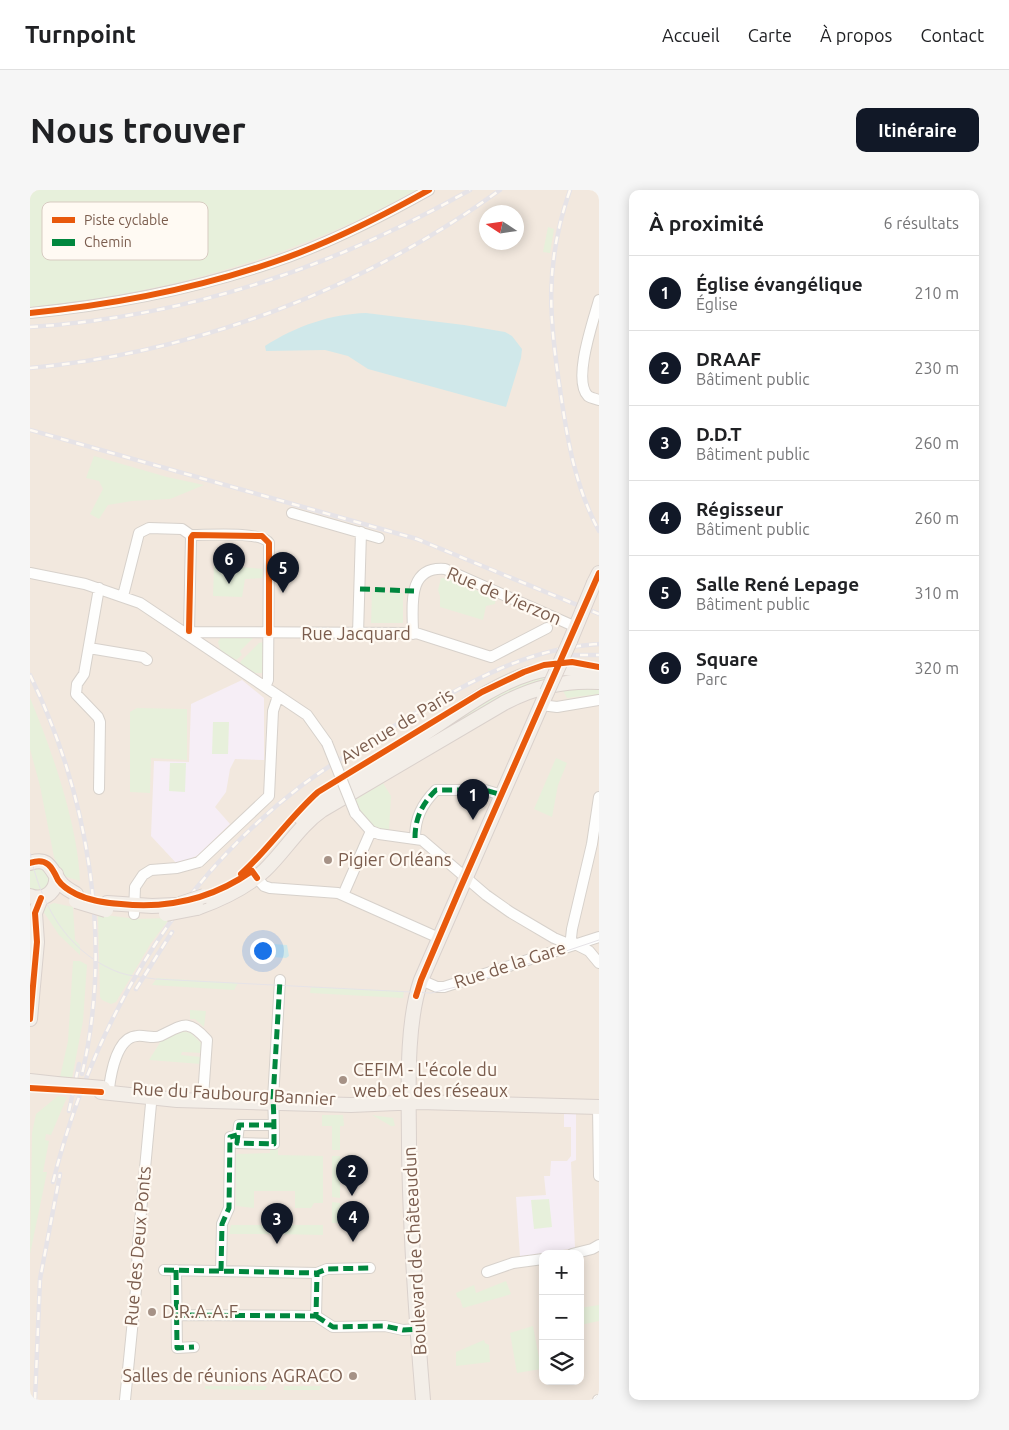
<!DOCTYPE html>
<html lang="fr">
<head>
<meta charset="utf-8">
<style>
  body { margin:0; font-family:Ubuntu,sans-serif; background:#f6f6f6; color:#202124 }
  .controls { position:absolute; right:15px; bottom:15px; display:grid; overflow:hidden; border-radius:10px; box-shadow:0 2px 12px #0003 }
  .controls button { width:45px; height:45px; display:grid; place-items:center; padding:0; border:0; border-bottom:1px solid #e0e0e0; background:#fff; color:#202124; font:25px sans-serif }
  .compass { position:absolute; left:449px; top:15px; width:45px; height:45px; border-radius:50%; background:#fff; box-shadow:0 2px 12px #0003; rotate:282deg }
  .you { position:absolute; left:232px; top:760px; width:18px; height:18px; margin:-12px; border:4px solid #fff; border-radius:50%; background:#1a73e8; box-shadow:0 0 0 8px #1a73e833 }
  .badge { display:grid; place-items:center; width:32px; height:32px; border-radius:50%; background:#111827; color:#fff; font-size:16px; font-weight:700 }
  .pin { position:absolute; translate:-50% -41px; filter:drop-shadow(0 1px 2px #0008) }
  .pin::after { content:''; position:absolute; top:26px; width:18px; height:15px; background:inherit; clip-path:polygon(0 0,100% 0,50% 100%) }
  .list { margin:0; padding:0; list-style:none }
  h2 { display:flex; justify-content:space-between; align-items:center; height:65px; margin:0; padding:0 20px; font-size:21px }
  h2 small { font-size:16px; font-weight:400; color:#757577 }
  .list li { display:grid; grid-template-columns:32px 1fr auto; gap:15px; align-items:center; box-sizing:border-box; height:75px; padding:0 20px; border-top:1px solid #e0e0e0 }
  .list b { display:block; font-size:19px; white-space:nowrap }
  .list p { margin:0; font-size:16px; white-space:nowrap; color:#757577 }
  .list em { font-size:16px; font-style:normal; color:#757577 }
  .icon { flex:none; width:28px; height:28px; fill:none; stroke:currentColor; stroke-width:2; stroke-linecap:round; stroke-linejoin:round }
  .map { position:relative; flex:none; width:569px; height:1210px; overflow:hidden; border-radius:10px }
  header { display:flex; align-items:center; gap:30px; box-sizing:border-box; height:70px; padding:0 25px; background:#fff; border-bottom:1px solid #e0e0e0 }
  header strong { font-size:24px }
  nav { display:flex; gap:28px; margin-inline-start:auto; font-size:18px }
  .intro { display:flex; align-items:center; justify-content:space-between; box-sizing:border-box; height:120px; padding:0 30px }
  h1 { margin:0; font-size:35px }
  .button { padding:12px 22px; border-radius:10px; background:#111827; color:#fff; font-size:18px; font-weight:700 }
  main { display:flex; gap:30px; padding:0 30px }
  aside { flex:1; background:#fff; border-radius:10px; box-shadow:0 2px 12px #0003 }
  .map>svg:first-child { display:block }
  .residential { fill:#f2e8de; fill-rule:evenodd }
  .education { fill:#f6eef6 }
  .green { fill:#e7f0db }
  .water { fill:#d0e8ea }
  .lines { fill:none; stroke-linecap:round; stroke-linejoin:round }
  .minor-casing { stroke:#d7d1cb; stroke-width:12 }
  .major-casing { stroke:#dad1cc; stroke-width:16 }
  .minor { stroke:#fefefd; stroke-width:10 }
  .major { stroke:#f3eee8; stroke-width:14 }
  .tram { stroke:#e6e3e7; stroke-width:1 }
  .rail-casing { stroke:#e6e3e7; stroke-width:4.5 }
  .rail { stroke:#fffaf3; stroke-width:2.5; stroke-dasharray:8; stroke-linecap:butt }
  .minor-bridge-casing { stroke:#d7d1cb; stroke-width:12; stroke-linecap:butt }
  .major-bridge-casing { stroke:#dad1cc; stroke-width:16; stroke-linecap:butt }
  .minor-bridge { stroke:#fefefd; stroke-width:10 }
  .major-bridge { stroke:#f3eee8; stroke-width:14 }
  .quiet { stroke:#00873e; stroke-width:5; stroke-dasharray:10 5; stroke-linecap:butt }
  .cycleway-casing { stroke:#fffaf3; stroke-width:9 }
  .cycleway { stroke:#e8590c; stroke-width:6 }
  .poi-dot { fill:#a69286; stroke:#fffaf3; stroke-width:2 }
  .labels { text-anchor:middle; stroke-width:4.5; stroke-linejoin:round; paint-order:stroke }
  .street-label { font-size:18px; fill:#7a5c4d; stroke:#fffaf3 }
  .poi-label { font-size:18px; fill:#7a5c4d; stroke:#fffaf3; text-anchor:start }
  .key { fill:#fffaf3; stroke:#d7cbc1; stroke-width:1 }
  .key-label { font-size:14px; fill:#7a5c4d }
</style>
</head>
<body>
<header>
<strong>Turnpoint</strong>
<nav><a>Accueil</a><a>Carte</a><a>À propos</a><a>Contact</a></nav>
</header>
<div class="intro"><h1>Nous trouver</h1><a class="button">Itinéraire</a></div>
<main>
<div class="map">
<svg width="569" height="1210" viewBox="0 0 569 1210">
  <rect width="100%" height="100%" fill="#f9f5f0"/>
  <path class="residential" d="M0,0H569V1210H0ZM457,22H487V52H457ZM513,1064H550V1191H513Z"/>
  <path class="education" d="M212,490L234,508V570L205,569L200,579L196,602L185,617L200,634L168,665L148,675L121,646L124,571L159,572L161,514Z
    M534,924H546V970L541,972L545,1058L490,1067L486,1007L516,1005L514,986H520L521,971H537L541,966V937H534Z"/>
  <path class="green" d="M0,0H386C267,67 135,104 0,117Z
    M518,37L524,39L520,63L513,62Z
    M64,266L137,287L174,295L140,309L102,311L78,315L69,329L60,324L73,299L69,291L56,288Z
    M184,375L234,379L233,388L215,389L212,407L183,406Z
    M411,388H415L466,408L465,414L456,416L453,430L410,417V406L408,400Z
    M342,402L373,403V433H341Z
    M191,447H222L223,448L210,461L212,465L206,470L191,462L188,452Z
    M234,452L235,483H223L210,474L211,471L229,453Z
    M516,484L512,493L320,599L340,579L474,499Z
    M532,499H569V504L537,508Z
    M0,508C22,560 48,636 50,691L33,686L24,667L10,596L0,559Z
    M107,518L157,519V570L121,568L120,603L100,602V522Z
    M183,532H199L198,564H182Z
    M526,568L537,573L528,595L522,627L504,619Z
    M140,573H156L155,602L139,601Z
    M353,593L361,606L359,640C340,639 331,627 325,610Z
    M11,676L22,691L14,703L0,701V679Z
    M24,713L43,717L45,750L50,755V765L29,745L13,721L19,715Z
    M68,724L106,729L140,728L121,753L86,812L81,814L72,810L70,807Z
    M43,771H50L57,775L53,831L42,888L30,887L38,851Z
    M127,788L208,793L204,800L122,795Z
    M281,797L374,801L373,808L280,803Z
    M160,820L176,821L174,837L165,829H160Z
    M151,841L161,843L172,854V863L152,862L151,865L171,867V874L119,870L131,851Z
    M28,906L37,907L21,945L16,944L15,950L19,951L13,982H17L0,1064L2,943L6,924Z
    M292,925H313L314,936H310V960H302V936H292Z
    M342,925L363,928L365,936H361Z
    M240,958H248V965L293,966V1013H284L281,1018H265V1001H224V1018L206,1016V964L240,963Z
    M302,966H310V1008L302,1007Z
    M519,1009L522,1037L504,1039L501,1010Z
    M302,1012L310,1013V1033H302Z
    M201,1035H243V1044H199Z
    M248,1035H293V1045L248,1044Z
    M476,1091L481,1104L475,1106L433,1118L430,1109L427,1107L426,1103L444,1095L446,1103Z
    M569,1115V1131L550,1135V1118Z
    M503,1136L511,1179L487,1183L480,1143Z
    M454,1150L455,1153L459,1155L460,1172L426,1176V1162Z
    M175,1196H237L235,1200L175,1199Z
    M254,1196H291V1198L289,1200H254Z"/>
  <path class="water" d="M336,123L434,135L475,142L482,146L492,159L491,168L476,217L338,179L318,166L295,160L236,161L235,156C266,136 301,124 336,123Z
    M243,754L257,755L259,766L256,768L242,767L241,760H243Z"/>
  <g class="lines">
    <defs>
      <path id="minor" d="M569,110C564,129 542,190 558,206C561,208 566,209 569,210
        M0,123C81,115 164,99 241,73C296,55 349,28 399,0
        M262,323L349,348
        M0,383L55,394L110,413L277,525L297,553
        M69,398L54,484L47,494L46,504L68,527L70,532L69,599
        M93,406L109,343L119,338L152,339L162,346
        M159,441L161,348L163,345C179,345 231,341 239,353L238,490L235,497
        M155,442L386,443L461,467L517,438
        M328,444L331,342
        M383,444C383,417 376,376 415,379L546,437
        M59,458L113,467L117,470
        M511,515L527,517L569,510
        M325,623L341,641L349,644L392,650L456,705L480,722L524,748L541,755
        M385,648C385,628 392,614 406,600H455L472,605
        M227,688L234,696L240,698L308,703L409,748
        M313,705L341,641
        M104,724L105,697L113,685L121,680L147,678L169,672L239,606L243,521L248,506
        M543,754L541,748L542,739L562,654L569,607
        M545,754L559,761L569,773
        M391,790L407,797H414L569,747
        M79,898C81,883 87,847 107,846C115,845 123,849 130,846C153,835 158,828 177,850L173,907
        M568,917L569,986
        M244,935H209L207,953L244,954C244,939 244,924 243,909L250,790
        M542,1064L562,1059L569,1055
        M134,1080L287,1083L297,1079L340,1078
        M146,1080L147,1158L164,1157
        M191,1081L192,1034L199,1018L200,947L207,945
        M457,1082L483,1073L513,1069
        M145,1125L286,1126L287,1083
        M286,1126L303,1137L355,1136L373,1140L388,1139
        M95,1210L108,1079L107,1065L122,903
        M568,1210H569"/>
      <path id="major" d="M564,393L569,383
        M540,451L552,422
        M270,627C303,593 349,572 389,547C424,525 461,495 501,483C524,476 546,478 569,481
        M0,673C19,666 21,680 30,692C34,698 41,701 46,704
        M0,706C16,712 28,700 26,684
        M77,713L122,716L146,715
        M167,718C192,709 216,698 235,680C255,661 269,636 292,620L474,513C505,497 534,490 569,492
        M0,829L7,752L5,723L11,708
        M0,891L27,894
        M71,902L147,910L321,915L390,912L569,917
        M393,1210C386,1126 380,1040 379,956C379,906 375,836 391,790L517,502"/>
    </defs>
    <use href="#minor" class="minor-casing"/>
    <use href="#major" class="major-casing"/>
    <use href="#minor" class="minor"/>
    <use href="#major" class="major"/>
    <path class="tram" d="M0,663C10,712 35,759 83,780C96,786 111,787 125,789L401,803L438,794L569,750"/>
    <defs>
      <path id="rail" d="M540,0C514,75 519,129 531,206C538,254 546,298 569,341
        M0,137C157,127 304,77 440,0
        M0,178C166,163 335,98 470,0
        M0,240L387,349L569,424
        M534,465H569
        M0,485C59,606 83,753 52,884
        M106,799L142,742
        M39,921L49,874
        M23,992C62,837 143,694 271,596C306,570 344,548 381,526C441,491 498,458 569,454
        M5,1210L10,1089L30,984"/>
    </defs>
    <use href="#rail" class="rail-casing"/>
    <use href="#rail" class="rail"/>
    <defs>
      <path id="minor-bridge" d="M297,553L325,623"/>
      <path id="major-bridge" d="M552,422L564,393
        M517,502L540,451
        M46,711L76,720
        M150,714L174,706
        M136,724L167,718
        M27,894L73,898"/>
    </defs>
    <use href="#minor-bridge" class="minor-bridge-casing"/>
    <use href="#major-bridge" class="major-bridge-casing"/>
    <use href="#minor-bridge" class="minor-bridge"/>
    <use href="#major-bridge" class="major-bridge"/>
    <path class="quiet" d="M330,399L384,401
      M385,648C385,628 392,614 406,600H455L472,605
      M244,935H209L207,953L244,954C244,939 244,924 243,909L250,790
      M134,1080L287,1083L297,1079L340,1078
      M146,1080L147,1158L164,1157
      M191,1081L192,1034L199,1018L200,947L207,945
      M145,1125L286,1126L287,1083
      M286,1126L303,1137L355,1136L373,1140L388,1139"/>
    <defs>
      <path id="cycleway" d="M0,123C81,115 164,99 241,73C296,55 349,28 399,0
        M159,441L161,348L163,345L232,346L239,353V443
        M0,673C17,667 22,677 28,690C32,696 40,701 46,704C60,711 76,713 91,714C139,719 182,709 222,681L227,688
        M211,684C239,659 260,627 288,602L452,502L494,482L514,475L542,472L569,477
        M386,806L391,790L429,701L569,383
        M0,829L7,752L5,723L11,708
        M0,898L71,902"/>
    </defs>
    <use href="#cycleway" class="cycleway-casing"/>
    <use href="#cycleway" class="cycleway"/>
  </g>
  <g class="poi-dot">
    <circle cx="298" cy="670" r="5"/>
    <circle cx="313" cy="890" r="5"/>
    <circle cx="122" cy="1122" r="5"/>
    <circle cx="323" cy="1186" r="5"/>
  </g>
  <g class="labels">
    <g class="street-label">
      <text transform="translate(474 406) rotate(23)" y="6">Rue de Vierzon</text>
      <text x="326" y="450">Rue Jacquard</text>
      <text transform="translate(367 536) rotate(-31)" y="6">Avenue de Paris</text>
      <text transform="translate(480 775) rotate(-18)" y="6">Rue de la Gare</text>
      <text transform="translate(204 904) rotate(3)" y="6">Rue du Faubourg Bannier</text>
      <text transform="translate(108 1056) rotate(-85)" y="6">Rue des Deux Ponts</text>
      <text transform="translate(385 1061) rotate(-93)" y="6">Boulevard de Châteaudun</text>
    </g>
    <g class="poi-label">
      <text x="308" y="676">Pigier Orléans</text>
      <text x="323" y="886">CEFIM - L'école du<tspan x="323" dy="21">web et des réseaux</tspan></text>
      <text x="132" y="1128">D.R.A.A.F</text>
      <text x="313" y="1192" text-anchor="end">Salles de réunions AGRACO</text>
    </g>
  </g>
  <rect x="12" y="12" width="166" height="58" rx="8" class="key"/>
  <rect x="22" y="27" width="23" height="6" fill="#e8590c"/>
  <rect x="22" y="49" width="23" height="7" fill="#00873e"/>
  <g class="key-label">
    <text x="54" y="35">Piste cyclable</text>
    <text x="54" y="57">Chemin</text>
  </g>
</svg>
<div class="controls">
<button>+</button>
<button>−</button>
<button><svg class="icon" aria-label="layers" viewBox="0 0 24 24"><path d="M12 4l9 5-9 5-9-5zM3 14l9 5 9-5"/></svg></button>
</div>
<svg class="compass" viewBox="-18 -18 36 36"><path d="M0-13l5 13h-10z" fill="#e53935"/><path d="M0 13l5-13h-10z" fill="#757577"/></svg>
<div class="you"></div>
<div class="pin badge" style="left:443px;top:630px">1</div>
<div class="pin badge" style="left:322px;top:1006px">2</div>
<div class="pin badge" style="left:247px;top:1054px">3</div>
<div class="pin badge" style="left:323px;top:1052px">4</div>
<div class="pin badge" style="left:253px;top:403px">5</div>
<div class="pin badge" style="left:199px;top:394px">6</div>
</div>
<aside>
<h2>À proximité<small>6 résultats</small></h2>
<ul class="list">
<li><span class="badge">1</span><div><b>Église évangélique</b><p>Église</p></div><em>210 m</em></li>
<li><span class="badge">2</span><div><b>DRAAF</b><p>Bâtiment public</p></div><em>230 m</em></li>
<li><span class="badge">3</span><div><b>D.D.T</b><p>Bâtiment public</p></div><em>260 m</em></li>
<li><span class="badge">4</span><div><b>Régisseur</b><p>Bâtiment public</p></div><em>260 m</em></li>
<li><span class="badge">5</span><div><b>Salle René Lepage</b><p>Bâtiment public</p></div><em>310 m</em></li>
<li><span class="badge">6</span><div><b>Square</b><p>Parc</p></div><em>320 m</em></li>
</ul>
</aside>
</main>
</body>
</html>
